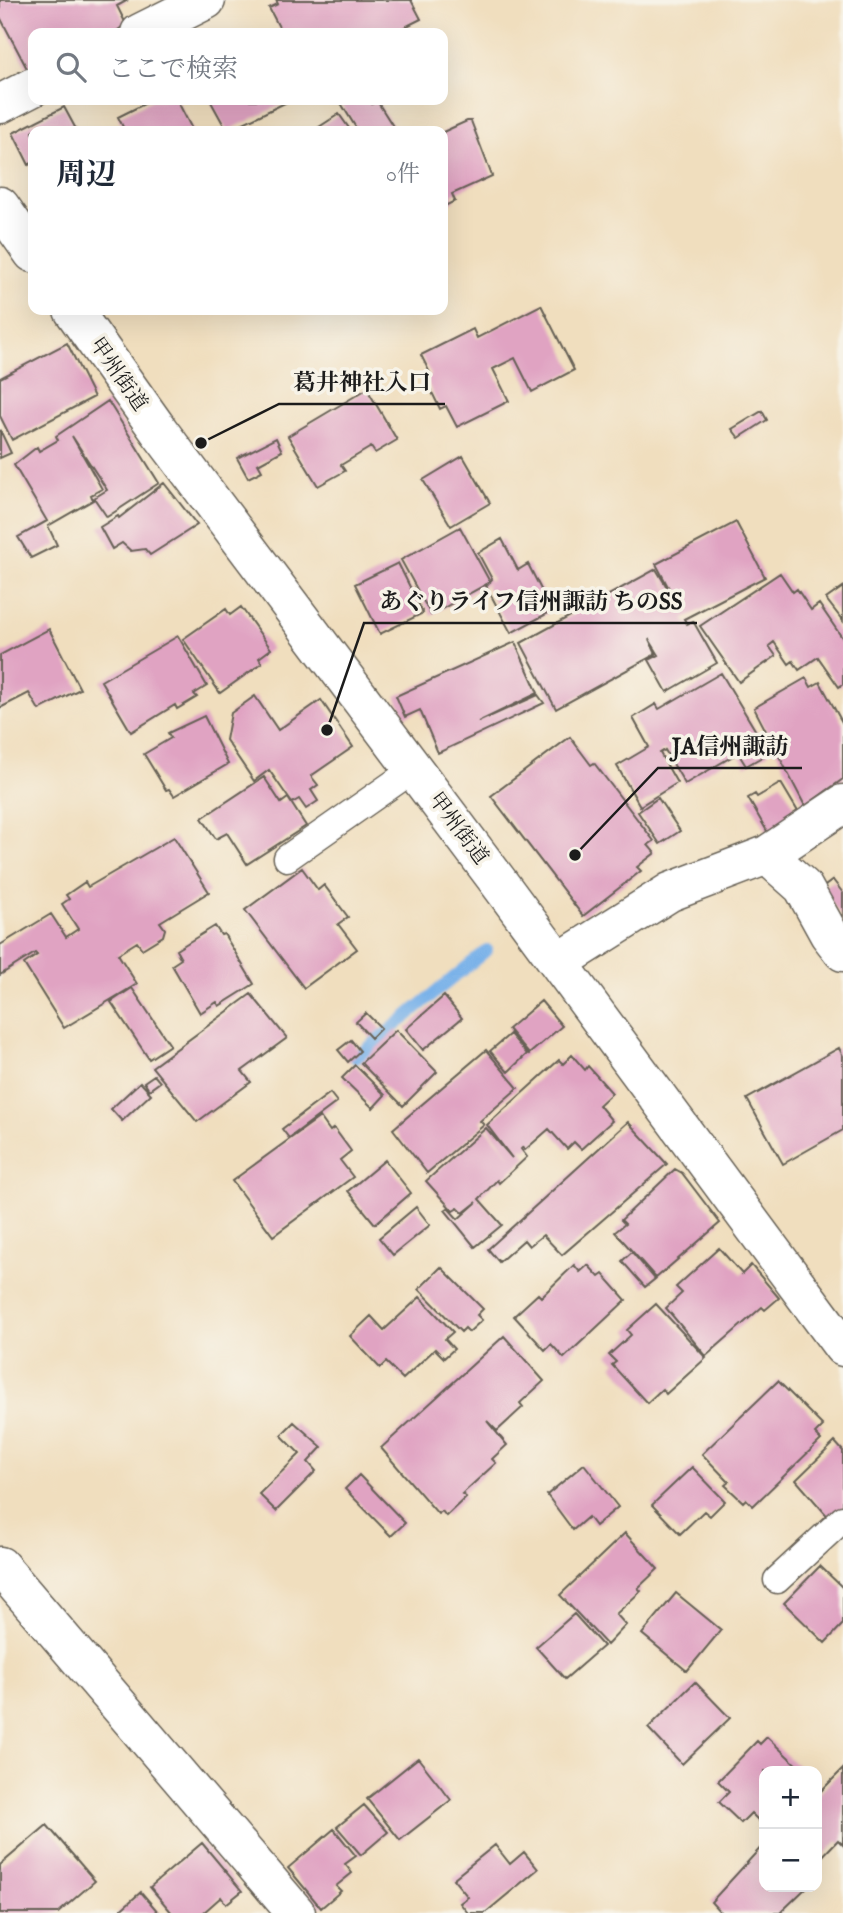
<!DOCTYPE html>
<html lang="ja">
<head>
<meta charset="utf-8">
<style>
  body { margin:0; font-family:"IM FELL English","Noto Serif JP",serif; background:#f2f2f3; color:#1f2937 }
  .controls { position:absolute; right:21px; bottom:21px; display:grid; overflow:hidden; border-radius:14px; box-shadow:0 7px 28px #0002 }
  .controls button { width:63px; height:63px; display:grid; place-items:center; padding:0; border:0; border-bottom:2px solid #e0e1e3; background:#fff; color:#1f2937; font:35px sans-serif }
  .list { margin:0; padding:0; list-style:none }
  h2 { display:flex; justify-content:space-between; align-items:center; height:91px; margin:0; padding:0 28px; font-size:30px }
  h2 small { font-size:23px; font-weight:400; color:#747a83 }
  .icon { flex:none; width:38px; height:38px; fill:none; stroke:currentColor; stroke-width:2; stroke-linecap:round; stroke-linejoin:round }
  .map { position:relative; flex:none; width:843px; height:1913px; overflow:hidden }
  .search { position:absolute; background:#fff; box-shadow:0 7px 28px #0002; left:28px; top:28px; width:420px; height:77px; display:flex; align-items:center; gap:18px; box-sizing:border-box; padding:0 24px; border-radius:14px; color:#747a83; font-size:26px }
  .panel { position:absolute; background:#fff; box-shadow:0 7px 28px #0002; left:28px; top:126px; width:420px; height:189px; border-radius:14px }
  .map>svg:first-child { display:block }
  .lines { fill:none; stroke-linecap:round; stroke-linejoin:round }
  .stream { stroke:#7ab2e9; stroke-width:12 }
  .building { fill:#e0a3c2 }
  .lane-casing { stroke:#666055; stroke-width:29 }
  .street-casing { stroke:#666055; stroke-width:41 }
  .highway-casing { stroke:#666055; stroke-width:41 }
  .lane { stroke:#fff; stroke-width:26 }
  .street { stroke:#fff; stroke-width:38 }
  .highway { stroke:#fff; stroke-width:38 }
  .labels { text-anchor:middle; stroke-width:7; stroke-linejoin:round; paint-order:stroke }
  .street-label { font-size:21px; fill:#1c1c1c; stroke:#f7f3e8 }
  .leader { fill:none; stroke:#1c1c1c; stroke-width:2.5 }
  .callout-dot { fill:#1c1c1c; stroke:#f7f3e8; stroke-width:2.5 }
  .callout-label { font-size:23px; text-anchor:middle; font-weight:bold; fill:#1c1c1c; stroke:#f7f3e8; stroke-width:7; stroke-linejoin:round; paint-order:stroke }
</style>
</head>
<body>
<div class="map">
<svg width="843" height="1913" viewBox="0 0 843 1913">
  <rect width="100%" height="100%" fill="#f7f3e8"/>
  <filter id="ink" filterUnits="userSpaceOnUse"><feTurbulence type="fractalNoise" baseFrequency=".0143" numOctaves="2"/><feDisplacementMap in="SourceGraphic" scale="14" xChannelSelector="R" yChannelSelector="G"/><feConvolveMatrix kernelMatrix="1 2 1 2 8 2 1 2 1" color-interpolation-filters="sRGB"/></filter>
  <filter id="wash" filterUnits="userSpaceOnUse"><feTurbulence type="fractalNoise" baseFrequency=".00686" numOctaves="4" result="noise"/><feDisplacementMap in="SourceGraphic" scale="28" xChannelSelector="R" yChannelSelector="G"/><feGaussianBlur stdDeviation="1.57" result="paint"/><feColorMatrix in="noise" values="0 0 0 0 0 0 0 0 0 0 0 0 0 0 0 0 0 1.4 0 .05"/><feComposite in="paint" operator="in"/></filter>
  <g filter="url(#wash)">
    <rect width="100%" height="100%" fill="#f0debe"/>
    <g class="lines">
      <path class="stream" d="M356,1058L487,950"/>
    </g>
    <g id="blocks">
      <path class="building" d="M0,0H128L117,6L126,24L114,33H33V80L0,17Z
        M276,0H411L421,19L393,33H282L269,8L278,4Z
        M152,100H177L193,131H125L118,117Z
        M210,100H291L227,131Z
        M339,100H369L372,104L377,101L396,131H358Z
        M64,107L77,131H33V162L29,165L13,133Z
        M339,114L351,131H313Z
        M467,121H471L492,176L452,194L455,201L443,207V132Z
        M541,305L574,370L532,392L515,358L493,369L509,401L457,427L446,406L440,409L425,378L431,375L421,355L473,329L477,338Z
        M67,343L94,397L12,440L0,416V378Z
        M367,389L397,440L375,453L371,447L341,465L345,471L318,486L288,436Z
        M108,401L159,483L107,517L94,498L107,490L72,436L102,489L91,495L93,500L48,526L57,545L31,558L18,537L47,521L14,465L37,447L39,451L58,440L56,436Z
        M762,411L767,420L739,438L732,429Z
        M0,430L11,453L0,458Z
        M276,438L282,451L258,464L262,471L248,478L237,458Z
        M463,456L490,503L451,526L423,480Z
        M164,483L197,525L150,555L145,549L131,551L122,543L112,549L100,527L118,516L119,518Z
        M736,522L765,577L684,619L687,624L693,621L717,663L667,692L649,660L659,655L649,639L656,654L556,709L521,643L656,569L680,609L656,564Z
        M460,527L490,582L431,615L401,560Z
        M502,539L518,570L528,564L552,611L511,633L486,586L492,579L478,553Z
        M398,563L423,613L380,634L355,584Z
        M780,573L793,592L797,589L811,610L819,604L843,639V684L839,687L818,657L799,670L793,661L789,664L774,642L769,646L776,656L739,682L700,626Z
        M843,587V621L826,599Z
        M241,607L271,649L259,658L262,663L220,693L183,639L226,609L230,615Z
        M49,629L80,689L39,710L29,693L0,708V655Z
        M178,636L207,686L194,694L197,697L177,709L175,705L131,732L101,681Z
        M515,642L538,693L478,722L538,695L544,703L438,753L420,710L405,717L396,696Z
        M721,673L769,753L746,766L738,753L685,784L665,750L660,753L677,783L640,806L617,766L649,747L633,718L656,704L659,709Z
        M806,678L811,687L820,682L843,724V779L805,806L754,708Z
        M255,696L278,730L321,700L353,747L311,776L318,785L311,790L318,801L306,809L299,799L292,803L269,770L254,781L226,740L231,713Z
        M204,716L228,764L174,796L169,789L166,790L144,754L171,738L168,733Z
        M570,737L591,765L594,763L654,841L648,845L655,853L637,867L641,871L583,916L491,796Z
        M264,777L281,803L288,798L306,826L247,864L227,833L216,839L202,818Z
        M781,783L800,815L768,833L748,798L755,794L757,797Z
        M658,798L680,831L660,844L638,812Z
        M174,837L209,892L160,922L165,929L163,936L142,949L137,942L118,954L137,984L64,1028L24,964L37,955L35,953L0,975V945L51,914L66,937L78,929L62,904L69,899L66,895L85,882L88,887Z
        M302,868L318,890L324,885L348,917L338,924L357,949L304,988L245,910Z
        M833,880L843,893V918L821,889Z
        M215,926L221,935L224,934L254,984L219,1006L217,1002L200,1013L172,965L181,959L176,950Z
        M132,988L170,1045L149,1059L111,1002Z
        M251,994L287,1038L242,1071L251,1082L197,1122L152,1067Z
        M444,996L462,1018L423,1050L406,1029Z
        M541,1001L562,1026L529,1054L508,1029Z
        M366,1013L381,1028L371,1038L356,1022Z
        M396,1030L437,1072L403,1106L361,1063Z
        M510,1034L527,1054L508,1072L490,1051Z
        M351,1040L360,1051L348,1062L338,1050Z
        M839,1048L843,1056V1130L783,1164L747,1099Z
        M486,1050L518,1088L480,1121L484,1125L427,1173L393,1129Z
        M572,1055L585,1070L588,1066L612,1093L599,1105L612,1121L581,1149L574,1142L567,1149L549,1129L525,1150L523,1147L521,1149L527,1157L499,1183L497,1180L479,1199L502,1225L475,1247L445,1210L448,1208L458,1219L477,1202L463,1213L458,1208L453,1211L426,1181L486,1128L512,1158L487,1125L559,1060L563,1064Z
        M355,1065L385,1095L373,1108L342,1078Z
        M154,1075L160,1082L149,1090L144,1082Z
        M140,1082L151,1094L122,1121L111,1109Z
        M330,1093L337,1102L289,1138L282,1129Z
        M320,1117L330,1131L334,1128L351,1151L340,1160L353,1177L273,1236L232,1181Z
        M628,1122L667,1164L562,1255L543,1235L529,1246L524,1240L499,1262L488,1249Z
        M385,1160L411,1193L375,1224L348,1191Z
        M675,1169L682,1173L720,1223L656,1278L615,1232L625,1224L621,1220Z
        M416,1207L430,1225L393,1255L379,1238Z
        M719,1248L742,1274L751,1265L779,1298L765,1310L762,1307L706,1356L666,1308L682,1293L676,1287Z
        M632,1252L655,1279L645,1287L622,1261Z
        M574,1265L580,1272L588,1265L599,1277L603,1274L626,1300L564,1358L551,1344L545,1350L514,1316L538,1294L541,1297Z
        M441,1267L483,1309L477,1315L482,1320L469,1332L465,1328L461,1332L419,1289Z
        M420,1297L453,1332L445,1339L454,1349L444,1358L435,1349L403,1379L386,1362L380,1368L350,1336L371,1316L384,1330Z
        M656,1304L706,1358L666,1394L662,1389L647,1403L612,1365L616,1362L609,1355L631,1335L627,1330Z
        M504,1336L544,1381L520,1403L523,1407L497,1431L487,1421L507,1445L492,1459L496,1463L462,1494L466,1497L446,1516L442,1511L438,1514L381,1448Z
        M778,1381L823,1426L815,1434L821,1440L753,1506L746,1499L743,1502L725,1485L729,1482L702,1454Z
        M294,1422L322,1447L308,1462L316,1471L276,1511L259,1494L300,1454L281,1435Z
        M835,1442L843,1451V1507L830,1519L796,1480Z
        M584,1464L618,1507L595,1526L588,1517L573,1530L547,1495Z
        M692,1467L725,1501L710,1516L704,1511L680,1534L652,1505Z
        M359,1475L405,1523L391,1536L345,1489Z
        M625,1533L658,1569L638,1588L641,1591L616,1614L626,1625L607,1645L560,1595Z
        M820,1566L843,1588V1624L825,1643L784,1603Z
        M676,1593L721,1630L687,1671L642,1634Z
        M574,1614L603,1646L565,1679L536,1647Z
        M695,1682L730,1718L682,1764L648,1728Z
        M767,1737L803,1771H764V1826L751,1813L741,1823L719,1802L729,1792L718,1781L757,1741L760,1744Z
        M418,1758L451,1800L400,1840L367,1799Z
        M843,1769V1845L838,1840L817,1862V1795Z
        M364,1805L388,1832L361,1855L337,1827Z
        M47,1825L95,1881L58,1913H0V1865Z
        M334,1829L356,1856L345,1864L352,1873L336,1886L341,1891L321,1908L288,1868Z
        M202,1843L242,1891L226,1904L221,1897L203,1913H172L150,1887Z
        M764,1844V1887H807L780,1913H721L711,1902Z
        M495,1845L510,1864L524,1852L538,1869L485,1913H468L460,1903L468,1897L453,1879Z
        M141,1892L159,1913H117Z"/>
    </g>
  </g>
  <g filter="url(#ink)">
    <use href="#blocks" fill-opacity="0" stroke="#666055" stroke-width="2"/>
    <g class="lines">
      <defs>
        <path id="lane" d="M287,858L414,769
          M777,1580L843,1519"/>
        <path id="street" d="M140,33L206,0
          M0,104L33,87
          M767,855L803,887L829,934L843,952
          M559,962L670,892L767,855L843,804
          M0,1566L296,1913"/>
        <path id="highway" d="M0,206L33,253
          M73,310L159,431L497,880L843,1347"/>
      </defs>
      <use href="#lane" class="lane-casing"/>
      <use href="#street" class="street-casing"/>
      <use href="#highway" class="highway-casing"/>
      <use href="#lane" class="lane"/>
      <use href="#street" class="street"/>
      <use href="#highway" class="highway"/>
    </g>
  </g>
  <g class="labels">
    <g class="street-label">
      <text transform="translate(119 374) rotate(55)" y="7">甲州街道</text>
      <text transform="translate(459 828) rotate(53)" y="7">甲州街道</text>
    </g>
  </g>
  <path class="leader" d="M201 443L279 404H445M327 730L364 623H697M575 855L658 768H802"/>
  <g class="callout-dot">
    <circle cx="201" cy="443" r="7"/>
    <circle cx="327" cy="730" r="7"/>
    <circle cx="575" cy="855" r="7"/>
  </g>
  <g class="callout-label">
    <text x="362" y="390">葛井神社入口</text>
    <text x="531" y="609">あぐりライフ信州諏訪 ちのSS</text>
    <text x="730" y="754">JA信州諏訪</text>
  </g>
</svg>
<div class="controls">
<button>+</button>
<button>−</button>
</div>
<div class="search"><svg class="icon" aria-label="search" viewBox="0 0 24 24"><circle cx="10" cy="10" r="6"/><path d="M15 15l6 6"/></svg>ここで検索</div>
<section class="panel">
<h2>周辺<small>0件</small></h2>
<ul class="list">
</ul>
</section>
</div>
</body>
</html>
